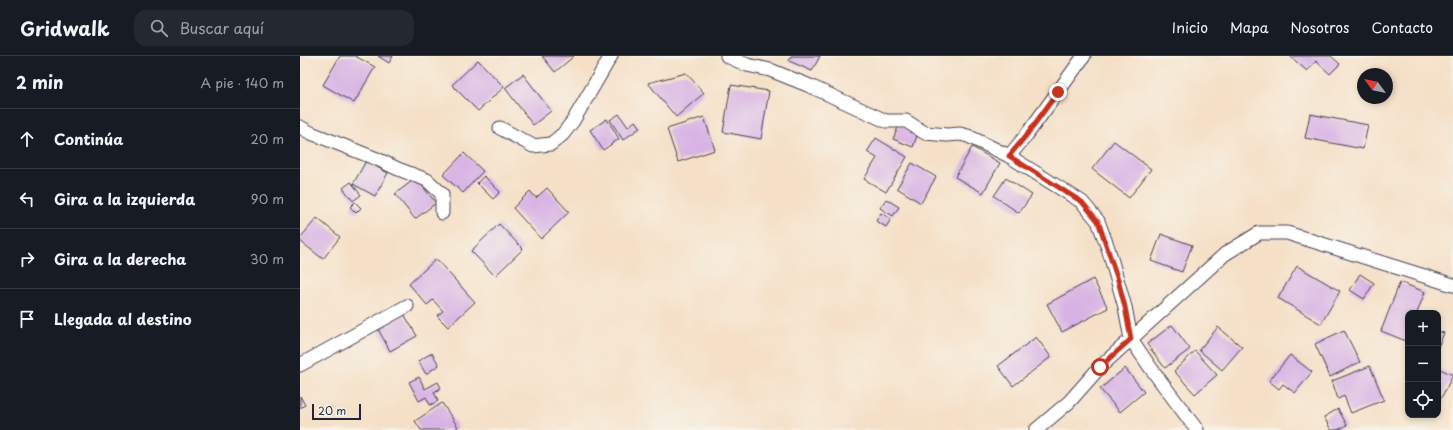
<!DOCTYPE html>
<html lang="es">
<head>
<meta charset="utf-8">
<style>
  body { margin:0; font-family:"Playpen Sans",sans-serif; background:#242831; color:#f1f3f6 }
  .controls { position:absolute; right:12px; bottom:12px; display:grid; overflow:hidden; border-radius:8px; box-shadow:0 2px 6px #0003 }
  .controls button { width:36px; height:36px; display:grid; place-items:center; padding:0; border:0; border-bottom:1px solid #363941; background:#171b24; color:#f1f3f6; font:20px sans-serif }
  .compass { position:absolute; left:1057px; top:12px; width:36px; height:36px; border-radius:50%; background:#171b24; box-shadow:0 2px 6px #0003; rotate:302deg }
  .scale { position:absolute; left:12px; bottom:10px; width:49px; box-sizing:border-box; padding-left:4px; border:2px solid #22223b; border-top:0; font-size:11px; line-height:14px; white-space:nowrap; color:#22223b; -webkit-text-stroke:3px #f7f3e8; paint-order:stroke }
  .stop { position:absolute; width:12px; height:12px; margin:-9px; border:3px solid #c8321e; border-radius:50%; background:#fff }
  .stop.end { background:#c8321e; border-color:#fff; box-shadow:0 1px 4px #0008 }
  .list { margin:0; padding:0; list-style:none }
  h2 { display:flex; justify-content:space-between; align-items:center; height:52px; margin:0; padding:0 16px; font-size:17px }
  h2 small { font-size:13px; font-weight:400; color:#9ea1a6 }
  .list li { display:grid; grid-template-columns:26px 1fr auto; gap:12px; align-items:center; box-sizing:border-box; height:60px; padding:0 16px; border-top:1px solid #363941 }
  .list b { display:block; font-size:15px; white-space:nowrap }
  .list em { font-size:13px; font-style:normal; color:#9ea1a6 }
  .icon { flex:none; width:22px; height:22px; fill:none; stroke:currentColor; stroke-width:2; stroke-linecap:round; stroke-linejoin:round }
  .map { position:relative; flex:none; width:1153px; height:374px; overflow:hidden }
  header { display:flex; align-items:center; gap:24px; box-sizing:border-box; height:56px; padding:0 20px; background:#171b24; border-bottom:1px solid #363941 }
  header strong { font-size:19px }
  nav { display:flex; gap:22px; margin-inline-start:auto; font-size:14px }
  .search { width:280px; height:36px; background:#242831; display:flex; align-items:center; gap:10px; box-sizing:border-box; padding:0 14px; border-radius:12px; color:#9ea1a6; font-size:15px }
  main { display:flex }
  aside { flex:1; background:#171b24 }
  .map>svg:first-child { display:block }
  .building { fill:#d8b4e4 }
  .lines { fill:none; stroke-linecap:round; stroke-linejoin:round }
  .minor-casing { stroke:#423e50; stroke-width:15 }
  .minor { stroke:#fff; stroke-width:13 }
  .route { stroke:#c8321e; stroke-width:5 }
</style>
</head>
<body>
<header>
<strong>Gridwalk</strong>
<div class="search"><svg class="icon" aria-label="search" viewBox="0 0 24 24"><circle cx="10" cy="10" r="6"/><path d="M15 15l6 6"/></svg>Buscar aquí</div>
<nav><a>Inicio</a><a>Mapa</a><a>Nosotros</a><a>Contacto</a></nav>
</header>
<main>
<aside>
<h2>2 min<small>A pie · 140 m</small></h2>
<ul class="list">
<li><svg class="icon" aria-label="ahead" viewBox="0 0 24 24"><path d="M12 20V5M6 11l6-6 6 6"/></svg><div><b>Continúa</b></div><em>20 m</em></li>
<li><svg class="icon" aria-label="left" viewBox="0 0 24 24"><path d="M17 20v-9H6M10 6l-5 5 5 5"/></svg><div><b>Gira a la izquierda</b></div><em>90 m</em></li>
<li><svg class="icon" aria-label="right" viewBox="0 0 24 24"><path d="M7 20v-9h11M14 6l5 5-5 5"/></svg><div><b>Gira a la derecha</b></div><em>30 m</em></li>
<li><svg class="icon" aria-label="arrive" viewBox="0 0 24 24"><path d="M6 21V4h12l-3 4 3 4H6"/></svg><div><b>Llegada al destino</b></div></li>
</ul>
</aside>
<div class="map">
<svg width="1153" height="374" viewBox="0 0 1153 374">
  <rect width="100%" height="100%" fill="#f7f3e8"/>
  <filter id="ink" filterUnits="userSpaceOnUse"><feTurbulence type="fractalNoise" baseFrequency=".025" numOctaves="2"/><feDisplacementMap in="SourceGraphic" scale="8" xChannelSelector="R" yChannelSelector="G"/><feConvolveMatrix kernelMatrix="1 2 1 2 8 2 1 2 1" color-interpolation-filters="sRGB"/></filter>
  <filter id="wash" filterUnits="userSpaceOnUse"><feTurbulence type="fractalNoise" baseFrequency=".012" numOctaves="4" result="noise"/><feDisplacementMap in="SourceGraphic" scale="16" xChannelSelector="R" yChannelSelector="G"/><feGaussianBlur stdDeviation="0.9" result="paint"/><feColorMatrix in="noise" values="0 0 0 0 0 0 0 0 0 0 0 0 0 0 0 0 0 1.4 0 .05"/><feComposite in="paint" operator="in"/></filter>
  <g filter="url(#wash)">
    <rect width="100%" height="100%" fill="#f5e0c7"/>
    <g id="blocks">
      <path class="building" d="M40,0H55L75,11L54,47L23,29Z
        M78,0H93L89,7Z
        M242,0H274L255,16Z
        M491,0H520L512,15L489,5Z
        M990,0H1031L1040,8L1030,18L1016,5L1007,15Z
        M178,4L204,31L178,55L152,29Z
        M386,17L404,37L376,61L348,27Z
        M223,18L251,55L233,69L205,32Z
        M431,29L469,35L461,83L423,76Z
        M319,58L328,71L335,65L340,72L323,84L310,64Z
        M1010,58L1068,69L1063,93L1005,82Z
        M404,61L415,94L378,106L367,73Z
        M307,63L319,83L303,94L290,74Z
        M599,69L618,77L613,91L593,83Z
        M576,82L607,101L586,136L564,123L577,102L567,96Z
        M814,85L851,113L829,142L792,113Z
        M672,91L700,107L683,137L655,121Z
        M164,97L183,115L163,137L143,119Z
        M66,105L88,117L75,140L53,128Z
        M612,107L636,121L621,147L597,132Z
        M184,120L200,136L193,143L177,127Z
        M116,122L136,147L115,163L95,138Z
        M706,122L732,139L719,157L694,140Z
        M51,126L61,139L53,145L43,132Z
        M247,132L269,156L241,183L213,152L230,135L236,142Z
        M586,143L599,151L593,160L580,152Z
        M55,146L61,152L56,157L50,151Z
        M581,157L591,163L586,171L576,165Z
        M17,162L40,181L23,203L0,185V182Z
        M199,168L223,193L195,220L171,195Z
        M861,178L892,189L882,216L851,205Z
        M136,203L175,246L148,271L137,260L143,255L133,244L127,249L109,228Z
        M997,210L1040,235L1021,268L978,242Z
        M1060,218L1074,227L1064,243L1050,234Z
        M793,223L808,252L762,276L747,248Z
        M1100,226L1125,236L1117,257H1108V279L1106,285L1081,275Z
        M104,258L117,280L90,295L78,273Z
        M872,269L890,293L865,312L847,288Z
        M918,271L942,291L922,314L899,294Z
        M1044,274L1060,306L1030,321L1015,288Z
        M1138,275L1144,277L1138,291Z
        M736,281L751,301L713,330L698,310Z
        M895,295L917,319L895,338L874,315Z
        M132,297L139,309L126,318L118,305Z
        M990,299L1012,316L995,337L983,328L979,333L969,325Z
        M1070,310L1084,344L1051,357L1044,340L1038,343L1032,325Z
        M825,312L844,336L820,356L800,333Z
        M1138,312L1153,319L1138,348Z
        M119,321L125,333L138,326L141,332L134,336L138,345L130,349L126,341L119,345L109,326Z
        M0,340L5,349L0,352Z
        M142,347L158,371L153,374H121L115,365Z
        M1038,353L1047,369L1038,374H1031L1024,361Z"/>
    </g>
  </g>
  <g filter="url(#ink)">
    <use href="#blocks" fill-opacity="0" stroke="#423e50" stroke-width="1"/>
    <g class="lines">
      <defs>
        <path id="minor" d="M427,0L447,9L470,14L510,30L586,65H606L625,77L647,79L660,78L668,80L709,100L782,146L798,165L808,192L825,251L831,283L850,311L897,374
          M0,71L11,77L77,103L98,113L127,124L142,138V157
          M200,72L233,90L251,88L263,78L273,65L311,0
          M709,100L725,81L784,0
          M0,309L107,250
          M736,374L769,346L800,311L925,198L959,177H987L1153,229"/>
      </defs>
      <use href="#minor" class="minor-casing"/>
      <use href="#minor" class="minor"/>
    </g>
  </g>
  <g class="lines" filter="url(#ink)">
    <path class="route" d="M758,36L725,81L709,100L782,146L798,165L818,224L825,251L831,283L800,311"/>
  </g>
</svg>
<div class="controls">
<button>+</button>
<button>−</button>
<button><svg class="icon" aria-label="locate" viewBox="0 0 24 24"><circle cx="12" cy="12" r="6"/><path d="M12 2v4M12 18v4M2 12h4M18 12h4"/></svg></button>
</div>
<svg class="compass" viewBox="-18 -18 36 36"><path d="M0-13l5 13h-10z" fill="#e53935"/><path d="M0 13l5-13h-10z" fill="#9ea1a6"/></svg>
<div class="scale">20 m</div>
<div class="stop" style="left:800px;top:311px"></div>
<div class="stop end" style="left:758px;top:36px"></div>
</div>
</main>
</body>
</html>
